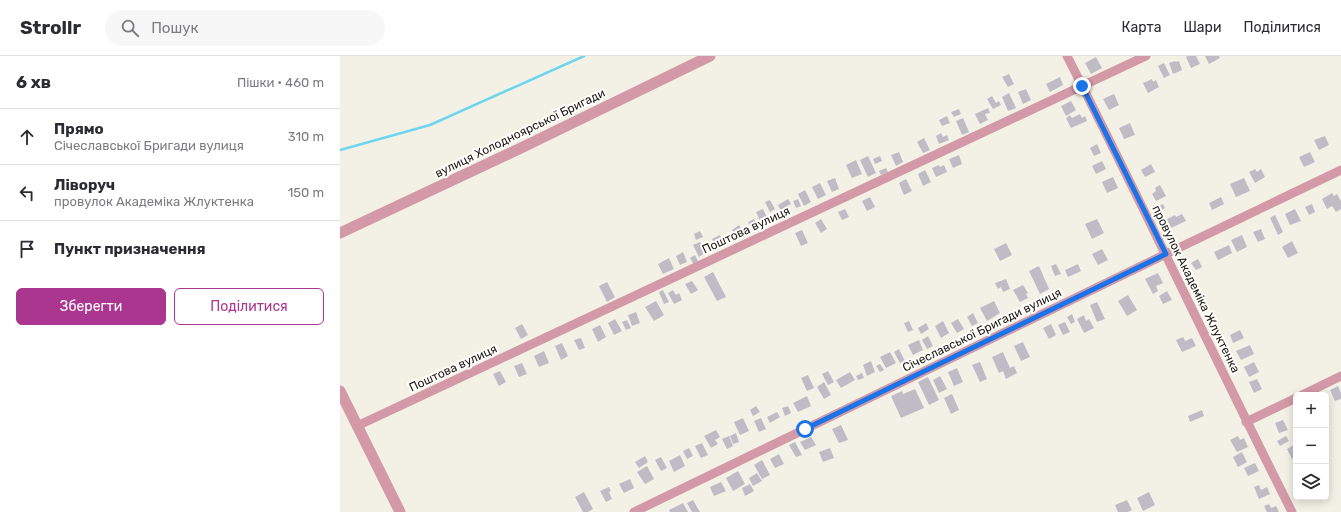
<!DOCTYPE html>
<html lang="uk">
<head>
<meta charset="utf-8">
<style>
  body { margin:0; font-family:Rubik,sans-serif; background:#f7f7f7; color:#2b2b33 }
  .controls { position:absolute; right:12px; bottom:12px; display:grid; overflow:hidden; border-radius:6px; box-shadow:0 2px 10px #0003 }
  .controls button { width:36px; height:36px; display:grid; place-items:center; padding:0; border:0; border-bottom:1px solid #e1e1e2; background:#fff; color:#2b2b33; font:20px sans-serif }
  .stop { position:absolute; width:12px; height:12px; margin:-9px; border:3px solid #1a73e8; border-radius:50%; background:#fff }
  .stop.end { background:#1a73e8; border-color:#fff; box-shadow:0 1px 4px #0008 }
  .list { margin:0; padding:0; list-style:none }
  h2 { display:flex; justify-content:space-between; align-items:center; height:52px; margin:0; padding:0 16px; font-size:17px }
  h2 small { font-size:13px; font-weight:400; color:#7c7c81 }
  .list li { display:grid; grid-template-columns:26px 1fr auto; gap:12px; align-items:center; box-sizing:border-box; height:56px; padding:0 16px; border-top:1px solid #e1e1e2 }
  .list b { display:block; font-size:15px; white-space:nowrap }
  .list p { margin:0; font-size:13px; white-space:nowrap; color:#7c7c81 }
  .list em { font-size:13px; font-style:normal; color:#7c7c81 }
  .actions { display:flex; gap:8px; padding:12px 16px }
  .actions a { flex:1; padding:9px 0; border:1px solid #aa368f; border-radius:6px; text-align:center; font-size:14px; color:#aa368f }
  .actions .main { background:#aa368f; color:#fff }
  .icon { flex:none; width:22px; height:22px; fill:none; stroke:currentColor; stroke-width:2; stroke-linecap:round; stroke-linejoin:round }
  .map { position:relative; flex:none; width:1001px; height:456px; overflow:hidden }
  header { display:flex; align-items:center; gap:24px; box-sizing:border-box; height:56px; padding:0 20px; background:#fff; border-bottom:1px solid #e1e1e2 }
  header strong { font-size:19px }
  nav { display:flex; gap:22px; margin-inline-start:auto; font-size:14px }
  .search { width:280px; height:36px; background:#f7f7f7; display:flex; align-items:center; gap:10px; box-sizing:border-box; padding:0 14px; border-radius:22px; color:#7c7c81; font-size:15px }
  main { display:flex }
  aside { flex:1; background:#fff }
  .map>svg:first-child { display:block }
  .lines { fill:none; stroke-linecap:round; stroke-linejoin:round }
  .stream { stroke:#6dd5ec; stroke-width:2.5 }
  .building { fill:#c0bcc6 }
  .minor { stroke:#d499a7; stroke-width:9 }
  .tertiary { stroke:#d499a7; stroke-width:11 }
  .route { stroke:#1a73e8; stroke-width:5 }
  .labels { text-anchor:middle; stroke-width:4; stroke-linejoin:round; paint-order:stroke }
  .street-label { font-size:12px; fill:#1b1a16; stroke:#fffefa }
</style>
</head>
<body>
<header>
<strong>Strollr</strong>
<div class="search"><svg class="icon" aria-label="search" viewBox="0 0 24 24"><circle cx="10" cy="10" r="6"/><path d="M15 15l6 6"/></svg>Пошук</div>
<nav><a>Карта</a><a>Шари</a><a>Поділитися</a></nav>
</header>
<main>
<aside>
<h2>6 хв<small>Пішки · 460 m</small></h2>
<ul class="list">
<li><svg class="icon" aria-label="ahead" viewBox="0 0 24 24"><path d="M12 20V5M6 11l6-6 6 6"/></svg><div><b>Прямо</b><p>Січеславської Бригади вулиця</p></div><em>310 m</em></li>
<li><svg class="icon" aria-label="left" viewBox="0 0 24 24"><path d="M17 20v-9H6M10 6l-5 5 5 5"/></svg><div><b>Ліворуч</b><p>провулок Академіка Жлуктенка</p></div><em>150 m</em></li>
<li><svg class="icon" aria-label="arrive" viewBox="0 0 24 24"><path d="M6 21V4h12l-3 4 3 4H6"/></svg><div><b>Пункт призначення</b></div></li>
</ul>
<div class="actions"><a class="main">Зберегти</a><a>Поділитися</a></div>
</aside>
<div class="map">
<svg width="1001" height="456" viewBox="0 0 1001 456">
  <rect width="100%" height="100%" fill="#f3f1e6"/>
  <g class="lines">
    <path class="stream" d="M0,94L90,69L244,0"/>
  </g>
  <path class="building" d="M848,0H856L860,8L851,12L846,1Z
    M865,0H879L880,2L869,8Z
    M756,1L762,12L751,18L745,7Z
    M835,5L836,6L839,5L842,14L833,18L829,7Z
    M824,7L830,19L824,22L818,10Z
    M669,18L674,28L668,31L662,21Z
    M720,21L723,29L710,36L706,28Z
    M812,23L813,26L816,24L819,31L808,37L803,27Z
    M686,33L691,44L683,48L678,36Z
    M669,37L676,52L668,55L662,41Z
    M774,38L779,49L769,54L763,43Z
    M652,40L656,47L659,45L661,49L653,53L647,43Z
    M731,45L736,54L726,60L721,50Z
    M648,52L650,57L645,58L648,64L640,68L635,58Z
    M619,53L621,58L614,61L611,56Z
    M740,58L742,62L745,60L747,65L731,72L726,62L730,59L732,62Z
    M607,60L610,67L602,70L599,64Z
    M623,62L629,76L622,79L616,65Z
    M790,67L795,79L784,83L779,72Z
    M601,77L603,81L607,79L609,84L599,88L596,80Z
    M985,80L989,89L979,94L974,84Z
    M584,82L590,94L583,97L577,86Z
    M757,88L761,97L754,100L750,92Z
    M559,96L563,106L556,110L551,99Z
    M970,96L975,106L964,111L959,101Z
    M619,99L622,108L613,112L609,103Z
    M528,100L536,117L528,121L520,104Z
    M540,100L542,105L535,108L533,103Z
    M516,104L522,118L512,122L506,109Z
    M762,105L766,113L756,118L752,110Z
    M811,108L815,116L805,121L801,114Z
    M599,109L600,111L604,109L607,116L596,121L592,112Z
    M546,112L548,116L541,119L539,115Z
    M915,113L917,116L921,113L925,121L915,127L909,116Z
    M585,114L591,126L583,130L578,118Z
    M773,121L778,132L767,137L762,126Z
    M495,122L499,133L492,136L487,125Z
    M904,122L910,135L896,141L890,128Z
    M566,123L572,135L564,139L559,127Z
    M480,127L486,139L478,143L472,131Z
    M820,129L826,140L816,145L812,138L816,135L815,132Z
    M465,134L471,146L464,150L458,138Z
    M992,137L994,140L997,138L1001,145V153L996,156L992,150L987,153L982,143Z
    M530,141L535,151L527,155L522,145Z
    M881,141L884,148L872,154L869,147Z
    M448,143L451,148L447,150L450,155L443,158L438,149Z
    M458,143L461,150L456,152L453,145Z
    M430,144L435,153L430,156L425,146Z
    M823,148L825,152L818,156L816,151Z
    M972,148L975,156L969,159L965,151Z
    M423,153L429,165L422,169L416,156Z
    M505,153L509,161L502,164L498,156Z
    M955,153L961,165L950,169L945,158Z
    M842,158L846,165L831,172L827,163L835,159L836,161Z
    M935,159L943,176L938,179L930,162Z
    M414,163L418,171L413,174L408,166Z
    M481,163L487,173L481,177L475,167Z
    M757,163L764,177L752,183L745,168Z
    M399,169L405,179L398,183L392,174Z
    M921,173L925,183L918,186L913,176Z
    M462,174L468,187L461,190L455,177Z
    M360,175L363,181L356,184L354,178Z
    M380,179L385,189L377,193L372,183Z
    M902,179L907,191L897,196L891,184Z
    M952,185L958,197L948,202L942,191Z
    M360,186L365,197L359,201L353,189Z
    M666,187L672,199L660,205L654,193Z
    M889,189L892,197L878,204L874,196Z
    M762,193L768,204L758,209L752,198Z
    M343,196L347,206L340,209L336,200Z
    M355,199L359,207L354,209L350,202Z
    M329,202L334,213L323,218L318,208Z
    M858,203L862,211L856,214L851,207Z
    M716,208L721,218L715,220L711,210Z
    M738,208L741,215L728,221L725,214Z
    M699,210L709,233L700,238L689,215Z
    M373,216L386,241L377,245L364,221Z
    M818,217L823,227L816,230L818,235L813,238L805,223Z
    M666,223L670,233L663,236L661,231L658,233L655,227Z
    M352,225L358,234L351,238L345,228Z
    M267,226L275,241L267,246L259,230Z
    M683,229L688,237L686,238L688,242L680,246L673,234Z
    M323,234L329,246L324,248L319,236Z
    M333,234L336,239L339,237L342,244L334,248L328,237Z
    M827,235L832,244L823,248L819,240Z
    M788,239L797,254L787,260L778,245Z
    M316,245L324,259L314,265L305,251Z
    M654,245L660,257L647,265L640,252Z
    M757,246L765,263L757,266L750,249Z
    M296,256L300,267L292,270L288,259Z
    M633,257L638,267L632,270L627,261Z
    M732,258L735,266L731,268L727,261Z
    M744,259L746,265L749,263L754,272L744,277L737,263Z
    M275,263L282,275L274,279L268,267Z
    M618,263L624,273L617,277L611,267Z
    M287,264L291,272L286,274L282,266Z
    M569,265L573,274L568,276L564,267Z
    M603,265L609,277L601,282L595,270Z
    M725,266L730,276L723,279L718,269Z
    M586,267L589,273L581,278L578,272Z
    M182,268L188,279L181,283L175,272Z
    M711,268L716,279L709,283L703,272Z
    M260,269L266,281L258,286L252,273Z
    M900,274L904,282L893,287L890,279Z
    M588,280L593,290L587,293L582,284Z
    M843,281L845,285L852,282L856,290L842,296L836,284Z
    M241,282L245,292L239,294L234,284Z
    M579,284L583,294L573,299L568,289Z
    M683,286L690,301L681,305L674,290Z
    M222,287L228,300L221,304L215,290Z
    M910,289L914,298L901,304L896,295Z
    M559,293L565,305L560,307L554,296Z
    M204,295L209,307L199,311L194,300Z
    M550,296L556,307L546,312L540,301Z
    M663,296L670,312L674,310L677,317L666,323L663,315L659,317L652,301Z
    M531,305L535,316L527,320L523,309Z
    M640,306L647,323L640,326L632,309Z
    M914,306L919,316L909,321L904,311Z
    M182,307L187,318L179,321L174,310Z
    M540,308L544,314L540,316L536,310Z
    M617,312L623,326L614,330L608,316Z
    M160,315L166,326L159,330L153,318Z
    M488,315L494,326L488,329L482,318Z
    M510,316L515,324L501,332L496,324Z
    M522,317L524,322L518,324L516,320Z
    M468,319L474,332L467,335L461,322Z
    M600,320L607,333L599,337L593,324Z
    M588,321L599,344L589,349L578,326Z
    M917,323L922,333L914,337L909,326Z
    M484,326L491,339L484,343L477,331Z
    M998,330L1001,337V343L995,345L990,334Z
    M575,333L584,352L561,362L551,340L562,335L563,338Z
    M612,338L619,354L611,358L604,342Z
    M467,340L471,350L458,356L453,347Z
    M416,350L420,356L413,360L410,354Z
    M448,350L451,357L445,360L442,352Z
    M862,354L864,360L850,366L848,360Z
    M437,356L440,361L430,367L427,361Z
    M403,362L409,375L400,379L394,366Z
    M421,362L426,373L419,376L414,365Z
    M943,364L948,374L939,377L935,367Z
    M501,369L508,384L499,387L492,373Z
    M376,374L380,381L375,384L378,388L371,392L364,380Z
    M396,377L399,386L393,388L390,380Z
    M389,380L393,390L387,393L382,383Z
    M898,380L900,384L904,382L908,391L897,396L890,384Z
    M946,380L949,385L940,390L937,385Z
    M471,381L476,389L465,394L460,386Z
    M455,386L462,399L456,401L449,389Z
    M362,387L368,399L361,402L355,390Z
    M956,388V401L952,403L947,393Z
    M349,392L353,400L347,403L343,395Z
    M490,392L494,402L483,406L479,396Z
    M902,396L907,406L898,411L893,401Z
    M439,398L444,408L435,412L430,403Z
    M340,399L345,410L334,416L329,405Z
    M305,400L308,406L299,412L295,406Z
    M321,401L327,412L321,415L315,404Z
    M422,404L430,419L422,423L414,409Z
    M915,407L919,415L908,420L904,412Z
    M307,410L314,423L305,428L297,416Z
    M398,415L405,428L393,435L386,422Z
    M417,417L422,425L413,430L409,422Z
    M290,423L294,432L284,437L279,428Z
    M381,426L386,435L374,440L370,431Z
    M410,428L414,435L405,440L402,432Z
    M919,429L921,434L927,431L930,438L919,443L914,431Z
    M269,431L271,435L269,436L272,443L266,446L260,435Z
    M244,436L253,453L248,456H243L235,441Z
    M809,436L815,449L803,455L797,442Z
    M353,444L360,456H352L347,447Z
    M787,444L792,454L788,456H778L775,449Z
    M343,447L348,456H330L329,454Z
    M929,448L931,452L936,450L939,456H927L924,450Z"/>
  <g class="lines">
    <path class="minor" d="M727,0C804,151 876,305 952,456
      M962,339L1001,320
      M906,366L956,342
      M17,370L806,0
      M294,456L826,198L1001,114"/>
    <path class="tertiary" d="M0,177L183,91L370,0
      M0,335L60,456"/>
  </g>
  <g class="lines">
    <path class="route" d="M465,373L826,198L742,30"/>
  </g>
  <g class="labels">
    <g class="street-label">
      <text transform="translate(180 77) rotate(-26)" y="4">вулиця Холодноярської Бригади</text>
      <text transform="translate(406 174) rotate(-25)" y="4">Поштова вулиця</text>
      <text transform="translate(856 233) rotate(64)" y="4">провулок Академіка Жлуктенка</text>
      <text transform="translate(642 274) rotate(-26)" y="4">Січеславської Бригади вулиця</text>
      <text transform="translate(113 312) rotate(-25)" y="4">Поштова вулиця</text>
    </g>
  </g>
</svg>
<div class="controls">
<button>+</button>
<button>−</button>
<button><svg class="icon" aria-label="layers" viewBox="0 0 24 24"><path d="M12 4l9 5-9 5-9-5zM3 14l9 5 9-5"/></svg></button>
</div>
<div class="stop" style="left:465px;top:373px"></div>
<div class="stop end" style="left:742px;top:30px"></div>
</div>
</main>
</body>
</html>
